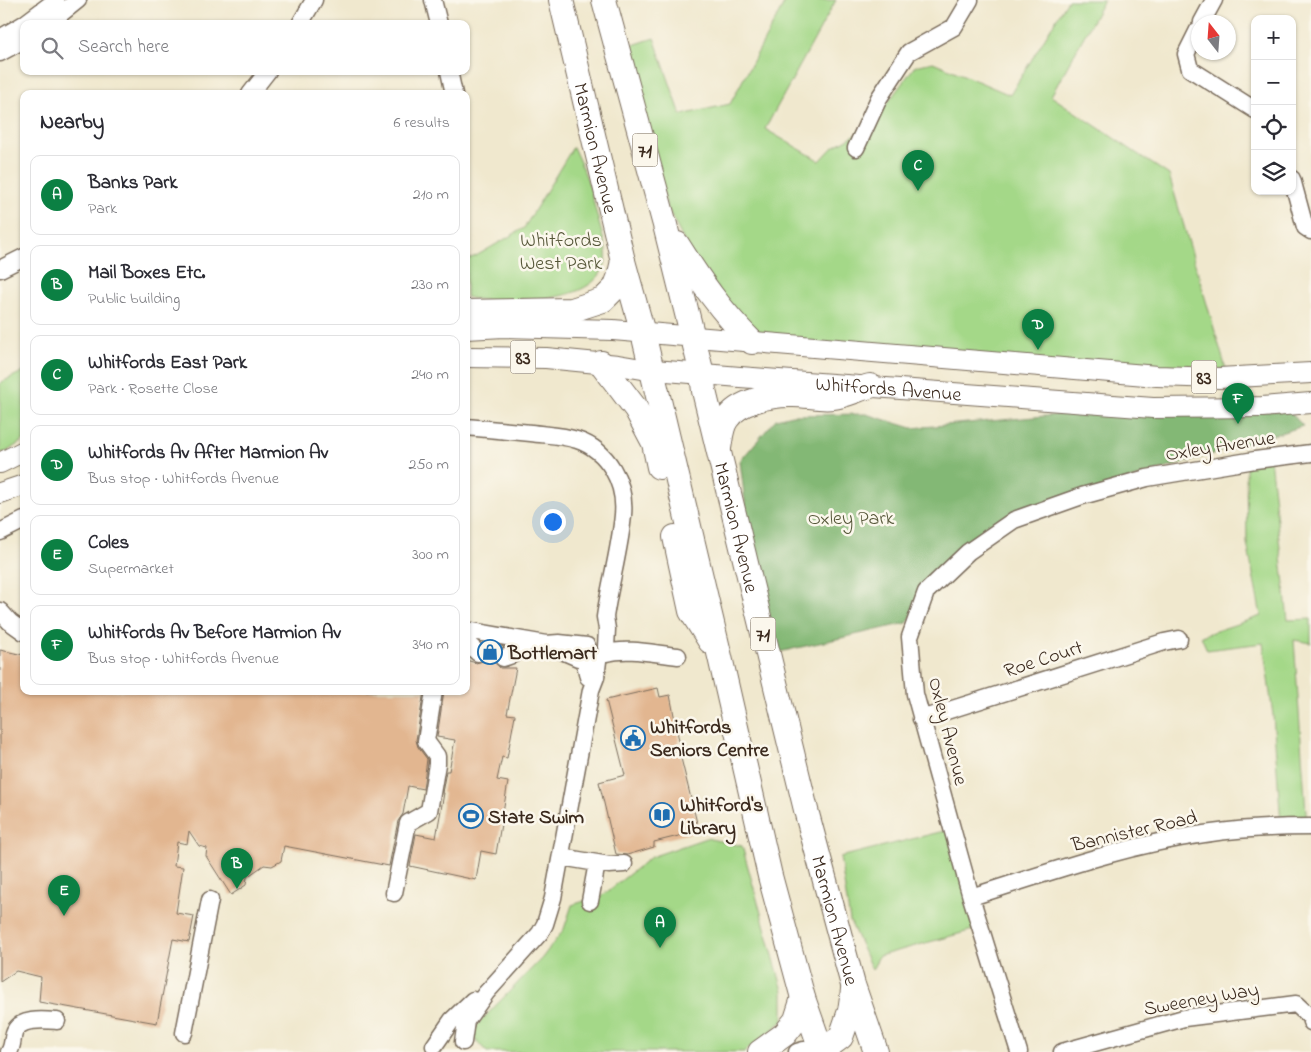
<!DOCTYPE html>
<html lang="en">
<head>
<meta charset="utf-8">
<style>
  body { margin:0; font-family:"Indie Flower",sans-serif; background:#f2f2f3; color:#2b2b33 }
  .controls { position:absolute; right:15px; top:15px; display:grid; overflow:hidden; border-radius:10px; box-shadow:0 1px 4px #0004 }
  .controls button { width:45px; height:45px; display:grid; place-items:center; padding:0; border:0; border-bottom:1px solid #e1e1e2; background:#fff; color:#2b2b33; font:25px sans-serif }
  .compass { position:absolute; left:1191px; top:15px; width:45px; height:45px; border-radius:50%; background:#fff; box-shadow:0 1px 4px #0004; rotate:343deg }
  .you { position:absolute; left:552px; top:521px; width:18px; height:18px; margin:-12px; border:4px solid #fff; border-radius:50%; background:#1a73e8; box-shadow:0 0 0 8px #1a73e833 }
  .badge { display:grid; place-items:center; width:32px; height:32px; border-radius:50%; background:#0b8043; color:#fff; font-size:16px; font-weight:700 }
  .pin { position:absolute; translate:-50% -41px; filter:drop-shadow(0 1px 2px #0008) }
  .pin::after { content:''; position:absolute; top:26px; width:18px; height:15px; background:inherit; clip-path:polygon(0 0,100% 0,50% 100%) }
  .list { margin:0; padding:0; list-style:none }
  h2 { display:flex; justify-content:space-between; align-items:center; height:65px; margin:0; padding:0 20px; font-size:21px }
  h2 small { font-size:16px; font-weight:400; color:#7c7c81 }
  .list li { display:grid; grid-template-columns:32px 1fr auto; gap:15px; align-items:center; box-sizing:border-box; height:80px; margin:0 10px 10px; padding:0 10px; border:1px solid #e1e1e2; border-radius:10px }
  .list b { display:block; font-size:19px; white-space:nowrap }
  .list p { margin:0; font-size:16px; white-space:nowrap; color:#7c7c81 }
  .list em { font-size:16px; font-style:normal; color:#7c7c81 }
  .icon { flex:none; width:28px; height:28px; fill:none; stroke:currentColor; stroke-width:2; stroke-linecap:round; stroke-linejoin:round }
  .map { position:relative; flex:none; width:1311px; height:1052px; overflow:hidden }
  .search { position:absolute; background:#fff; box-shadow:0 1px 4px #0004; left:20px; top:20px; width:450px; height:55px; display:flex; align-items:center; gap:12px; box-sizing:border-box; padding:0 18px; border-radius:10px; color:#7c7c81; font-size:19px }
  .panel { position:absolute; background:#fff; box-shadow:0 1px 4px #0004; left:20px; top:90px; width:450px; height:605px; border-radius:10px }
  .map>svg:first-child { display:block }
  .green { fill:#a4d888; stroke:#708153 }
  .forest { fill:#83b874; stroke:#5f7149 }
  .building { fill:#e2b690 }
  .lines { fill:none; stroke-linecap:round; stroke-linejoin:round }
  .minor-tunnel { stroke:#ccc2ab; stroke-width:16; stroke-dasharray:16 8; stroke-linecap:butt }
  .minor-casing { stroke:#7a6c5c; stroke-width:19 }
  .major-casing { stroke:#7a6c5c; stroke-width:22 }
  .highway-casing { stroke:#7a6c5c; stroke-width:26 }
  .minor { stroke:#fff; stroke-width:16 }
  .major { stroke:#fff; stroke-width:20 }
  .highway { stroke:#fff; stroke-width:24 }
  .labels { text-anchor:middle; stroke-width:5; stroke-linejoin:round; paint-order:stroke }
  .shield { fill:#fbf7ec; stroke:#75685c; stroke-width:1 }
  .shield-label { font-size:19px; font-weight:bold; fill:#3b2a1e }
  .street-label { font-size:20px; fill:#3b2a1e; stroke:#fbf7ec }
  .park-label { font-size:20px; fill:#555638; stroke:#fbf7ec }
  .poi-label { font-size:20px; font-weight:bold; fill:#3b2a1e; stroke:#fbf7ec; text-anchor:start }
</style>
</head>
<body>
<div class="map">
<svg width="1311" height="1052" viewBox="0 0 1311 1052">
  <rect width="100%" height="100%" fill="#fbf7ec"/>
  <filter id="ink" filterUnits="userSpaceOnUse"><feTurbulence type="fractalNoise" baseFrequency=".02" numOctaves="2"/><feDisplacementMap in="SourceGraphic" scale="10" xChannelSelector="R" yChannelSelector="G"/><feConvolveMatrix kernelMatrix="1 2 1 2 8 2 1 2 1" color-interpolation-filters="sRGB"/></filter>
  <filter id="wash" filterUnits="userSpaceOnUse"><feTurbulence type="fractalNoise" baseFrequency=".0096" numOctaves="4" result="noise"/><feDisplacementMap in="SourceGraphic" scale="20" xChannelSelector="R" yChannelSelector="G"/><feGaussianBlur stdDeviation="1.12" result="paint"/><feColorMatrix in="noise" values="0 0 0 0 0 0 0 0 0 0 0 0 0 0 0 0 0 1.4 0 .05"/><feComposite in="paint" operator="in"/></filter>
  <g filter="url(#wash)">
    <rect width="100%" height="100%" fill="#f0e8ce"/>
    <path class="green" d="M786,0H836L765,129L820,161L832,148L856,134L886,105L915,66L933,62L1010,95L1068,0H1104L1051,96L1169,175L1231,386L771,339L742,321L688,249L667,207L624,48L654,38L681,115L730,104Z
      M573,147C578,158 584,170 588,182C592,194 594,206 598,219C600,229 608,249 606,260C600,290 564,297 538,299C516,300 488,303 466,297V260L476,256L524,228Z
      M24,371V440L6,452L0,453V383Z
      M1270,458L1288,620L1311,619V643L1294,640L1307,827L1281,824L1273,715L1263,643L1207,650L1201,636L1261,616L1247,543L1246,467Z
      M952,829L980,928L879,956L872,970L850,921L840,857Z
      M706,838L742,846L783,991V1021L744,1052H487L469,1033L542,958L564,929L572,905L603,895L651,857Z"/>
    <path class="forest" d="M1101,411H1289L1303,426L998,520L941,569L907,623L775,653L751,551L740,461L776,419L792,415L866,414L912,428Z"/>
    <g id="blocks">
      <path class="building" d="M482,643L505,647L496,651L493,656L494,661L500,668H516L507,714L515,715L507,758L502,757L497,780L508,782L496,854L481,851L476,880L410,866L416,834L436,838L444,793H442L446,771H449L455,740L437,737L444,691H466V660L476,663L485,660L488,656V650Z
        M0,650L24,655V691H424L416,740L418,747L427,759L423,789L408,786L403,814L398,821L389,866L284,846L281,861L272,866L264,865L247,877L246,885L231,895L206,856L207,848L199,846L189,831L187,844L177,842L174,866L183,867L176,913L194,916L189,942L173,939L157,1023L39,1002L41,977L16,971L0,982Z
        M658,688L660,697L670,695L680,746H678L699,831L654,842V847L627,855L616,854L599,782L625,775L606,700Z"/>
    </g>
  </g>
  <g filter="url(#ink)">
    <use href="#blocks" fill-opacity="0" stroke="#7a6c5c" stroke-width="1"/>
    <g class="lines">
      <path class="minor-tunnel" d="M478,653L503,658"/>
      <defs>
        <path id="minor" d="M433,0L439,24
          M1202,22L1214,0
          M24,24L56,0
          M48,24L78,0
          M300,24L314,0
          M1198,30L1186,54L1190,69L1255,110
          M0,38L24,24
          M0,53L24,40
          M449,71L454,94
          M250,94L268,71
          M856,148L879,98L909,52L954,27L970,0
          M1292,179L1305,227L1311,231
          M0,269L24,257
          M466,427C488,429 510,431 531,433C546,435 562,435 577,440C608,450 626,483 623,515C620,549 610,583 605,617L607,629L606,647
          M0,532L24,520
          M0,611L10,622L24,632
          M466,630L546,644L559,643L587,646
          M466,642L478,653
          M555,648L578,658H589L586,668L588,677
          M606,653C629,647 655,654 678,656
          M503,658C515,655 521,650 528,641
          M921,719L1164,642L1179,639
          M561,857L609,865L624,864
          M394,893L408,823L429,811L437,764V756L426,741L434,691
          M971,897C1047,873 1125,845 1204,834C1239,829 1276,827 1311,827
          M590,901L597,863
          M184,1033L210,900
          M463,1042L466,1021L486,993L540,933L545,924L553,898L591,690L596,677L598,661
          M434,1046L452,1020L473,1000
          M9,1052C13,1046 12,1040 14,1033C19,1017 45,1020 57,1021
          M797,1052L804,1050L822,1051
          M1019,1052L971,897L915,694L910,637L926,592L968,552L1014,520L1082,496L1147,478L1255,460L1311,453
          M1062,1052L1184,1018L1296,1004L1310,1017L1311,1022"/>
        <g id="major">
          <path d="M466,329L504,327L613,330L1157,376L1219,378L1311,373"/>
          <path id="s1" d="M466,357L546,358L618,365L642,369L740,377L1153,408L1262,407L1311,403"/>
          <path d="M0,463L24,451"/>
          <path d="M0,493L24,485"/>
        </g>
        <g id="highway">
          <path id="s2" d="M561,0L623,261L643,333L720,657L770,876L803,998L822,1052"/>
          <path id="s3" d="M604,0L665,225L702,374L704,391L807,814L853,985L876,1052"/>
          <path d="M677,244C701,282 720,310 752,342"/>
          <path d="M466,312L572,310L603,300L615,288L619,278L623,261"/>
          <path d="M601,363L636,409L654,443L659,467"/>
          <path d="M719,448C721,438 721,427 727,419C739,401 770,395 790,395C804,394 819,399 833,397C845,396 858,389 870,386"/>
          <path d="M675,537L691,611L710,641"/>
          <path d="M822,1051L841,1037L850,1011L853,990"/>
          <path d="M760,1052L785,1034L796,1020L803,998"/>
        </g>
      </defs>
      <use href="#minor" class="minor-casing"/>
      <use href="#major" class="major-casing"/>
      <use href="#highway" class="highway-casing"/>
      <use href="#minor" class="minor"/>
      <use href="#major" class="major"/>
      <use href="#highway" class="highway"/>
    </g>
  </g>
  <defs>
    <symbol id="shop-ring" viewBox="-11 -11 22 22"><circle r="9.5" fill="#fbf7ec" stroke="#1f6fb2" stroke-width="1.5"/><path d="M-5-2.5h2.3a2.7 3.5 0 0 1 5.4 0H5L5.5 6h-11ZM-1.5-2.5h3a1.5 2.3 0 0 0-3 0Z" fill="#1f6fb2"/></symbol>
    <symbol id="civic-ring" viewBox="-11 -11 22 22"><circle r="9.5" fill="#fbf7ec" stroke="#1f6fb2" stroke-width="1.5"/><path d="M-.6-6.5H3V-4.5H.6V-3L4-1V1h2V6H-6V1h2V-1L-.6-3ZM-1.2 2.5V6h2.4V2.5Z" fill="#1f6fb2"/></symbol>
    <symbol id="library-ring" viewBox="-11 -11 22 22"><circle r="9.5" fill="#fbf7ec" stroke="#1f6fb2" stroke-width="1.5"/><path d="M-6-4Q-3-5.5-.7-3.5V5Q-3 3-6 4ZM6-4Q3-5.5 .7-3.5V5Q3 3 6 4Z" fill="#1f6fb2"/></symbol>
    <symbol id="stadium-ring" viewBox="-11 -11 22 22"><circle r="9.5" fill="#fbf7ec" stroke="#1f6fb2" stroke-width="1.5"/><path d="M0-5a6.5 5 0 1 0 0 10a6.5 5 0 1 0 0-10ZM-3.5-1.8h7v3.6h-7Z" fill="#1f6fb2"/></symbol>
  </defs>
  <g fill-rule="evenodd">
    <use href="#shop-ring" x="476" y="638" width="28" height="28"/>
    <use href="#civic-ring" x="619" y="724" width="28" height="28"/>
    <use href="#library-ring" x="648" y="801" width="28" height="28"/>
    <use href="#stadium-ring" x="457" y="802" width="28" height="28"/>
  </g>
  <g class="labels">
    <g class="shield">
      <rect x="632.5" y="133.5" width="25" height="33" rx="4"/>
      <rect x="510.5" y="340.5" width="25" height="33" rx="4"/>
      <rect x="1191.5" y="360.5" width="25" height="33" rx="4"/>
      <rect x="750.5" y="617.5" width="25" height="33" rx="4"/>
    </g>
    <g class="shield-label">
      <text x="645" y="157">71</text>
      <text x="523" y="364">83</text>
      <text x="1204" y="384">83</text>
      <text x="763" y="641">71</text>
    </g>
    <g class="street-label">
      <text dy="7" stroke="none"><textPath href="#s2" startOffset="152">Marmion Avenue</textPath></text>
      <text dy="7" stroke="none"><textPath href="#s1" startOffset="424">Whitfords Avenue</textPath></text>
      <text transform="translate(1220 445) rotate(-9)" y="7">Oxley Avenue</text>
      <text dy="7" stroke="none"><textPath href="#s3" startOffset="544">Marmion Avenue</textPath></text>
      <text transform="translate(1043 658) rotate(-18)" y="7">Roe Court</text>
      <text transform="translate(949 731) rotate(76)" y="7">Oxley Avenue</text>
      <text transform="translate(1134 830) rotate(-13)" y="7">Bannister Road</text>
      <text dy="7" stroke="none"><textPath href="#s3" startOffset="949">Marmion Avenue</textPath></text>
      <text transform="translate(1201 998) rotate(-10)" y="7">Sweeney Way</text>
    </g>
    <g class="park-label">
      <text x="561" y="246">Whitfords<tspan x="561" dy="23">West Park</tspan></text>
      <text x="851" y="524">Oxley Park</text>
    </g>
    <g class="poi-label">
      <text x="508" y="659">Bottlemart</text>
      <text x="650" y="733">Whitfords<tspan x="650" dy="23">Seniors Centre</tspan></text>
      <text x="680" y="811">Whitford's<tspan x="680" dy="23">Library</tspan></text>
      <text x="488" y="823">State Swim</text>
    </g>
  </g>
</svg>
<div class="controls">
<button>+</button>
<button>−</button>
<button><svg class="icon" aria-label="locate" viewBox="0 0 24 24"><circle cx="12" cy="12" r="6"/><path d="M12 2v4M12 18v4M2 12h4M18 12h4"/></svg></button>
<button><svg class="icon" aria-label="layers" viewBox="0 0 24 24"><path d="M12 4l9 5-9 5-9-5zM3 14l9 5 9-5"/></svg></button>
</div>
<svg class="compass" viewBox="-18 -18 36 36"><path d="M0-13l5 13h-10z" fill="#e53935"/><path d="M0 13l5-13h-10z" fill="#7c7c81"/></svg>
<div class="you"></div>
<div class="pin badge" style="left:660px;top:948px">A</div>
<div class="pin badge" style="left:237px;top:889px">B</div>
<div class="pin badge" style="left:918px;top:191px">C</div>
<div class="pin badge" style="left:1038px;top:350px">D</div>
<div class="pin badge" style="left:64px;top:916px">E</div>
<div class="pin badge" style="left:1238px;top:424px">F</div>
<div class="search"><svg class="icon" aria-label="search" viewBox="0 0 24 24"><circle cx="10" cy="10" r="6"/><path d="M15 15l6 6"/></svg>Search here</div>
<section class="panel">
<h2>Nearby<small>6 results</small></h2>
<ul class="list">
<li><span class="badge">A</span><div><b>Banks Park</b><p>Park</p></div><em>210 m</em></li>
<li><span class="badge">B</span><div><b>Mail Boxes Etc.</b><p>Public building</p></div><em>230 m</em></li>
<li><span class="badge">C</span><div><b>Whitfords East Park</b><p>Park · Rosette Close</p></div><em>240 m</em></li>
<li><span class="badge">D</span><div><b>Whitfords Av After Marmion Av</b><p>Bus stop · Whitfords Avenue</p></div><em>250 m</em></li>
<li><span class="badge">E</span><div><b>Coles</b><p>Supermarket</p></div><em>300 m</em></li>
<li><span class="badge">F</span><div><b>Whitfords Av Before Marmion Av</b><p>Bus stop · Whitfords Avenue</p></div><em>340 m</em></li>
</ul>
</section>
</div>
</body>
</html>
